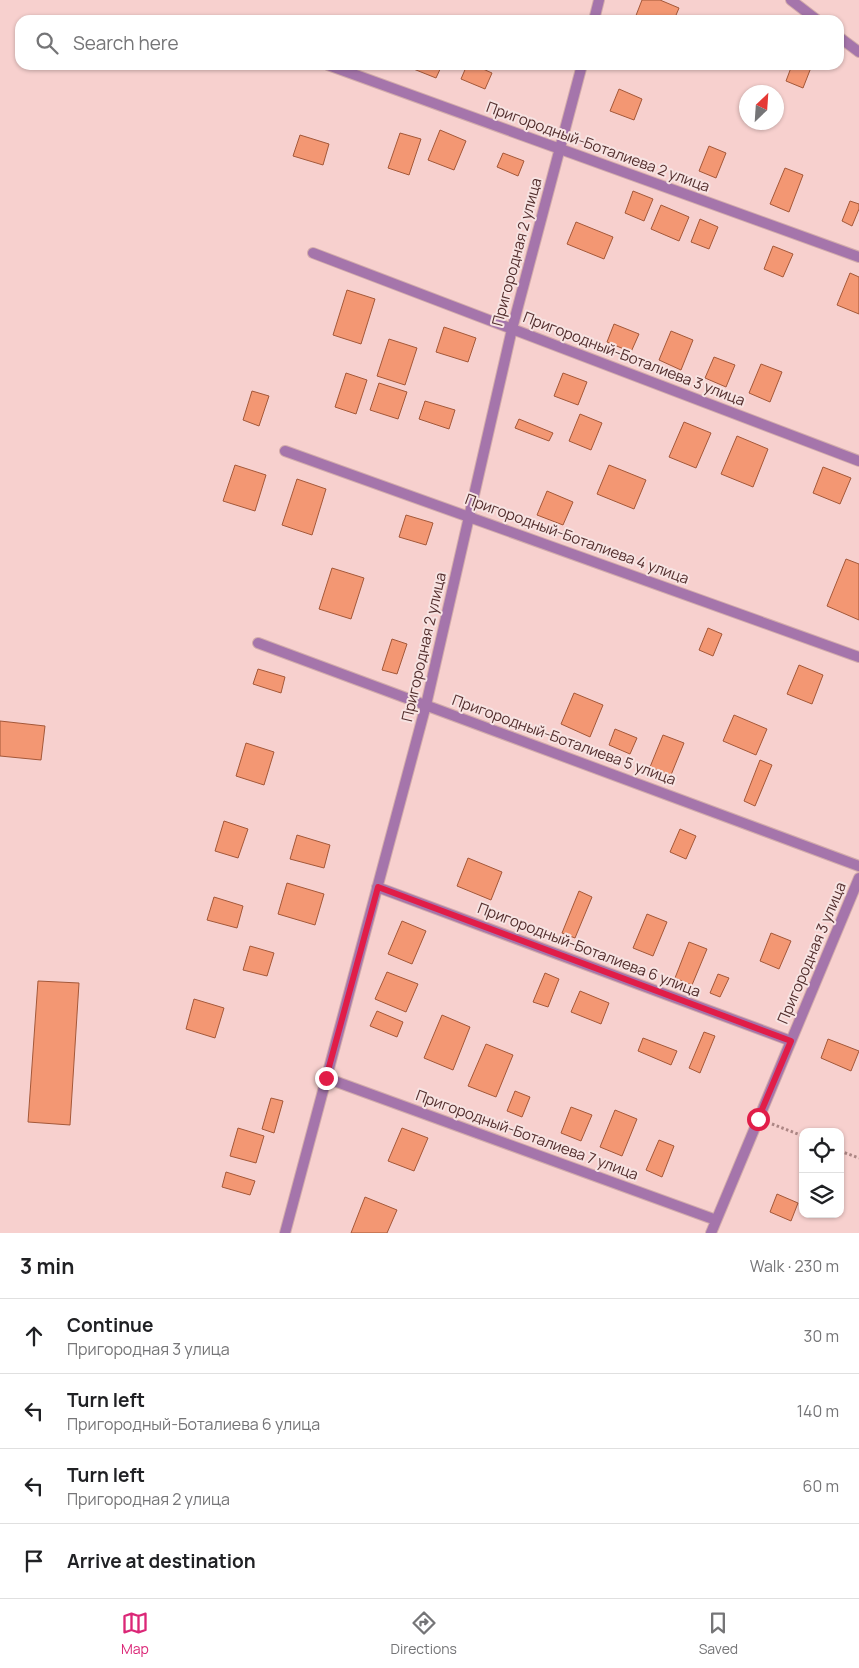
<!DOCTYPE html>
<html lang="en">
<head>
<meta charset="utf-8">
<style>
  body { margin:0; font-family:Manrope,sans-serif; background:#f2f2f2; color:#202124 }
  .controls { position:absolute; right:15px; bottom:15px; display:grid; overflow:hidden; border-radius:10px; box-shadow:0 1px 4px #0004 }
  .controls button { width:45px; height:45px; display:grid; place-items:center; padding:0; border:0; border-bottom:1px solid #e0e0e0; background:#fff; color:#202124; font:25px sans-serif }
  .compass { position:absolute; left:739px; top:85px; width:45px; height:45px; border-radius:50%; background:#fff; box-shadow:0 1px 4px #0004; rotate:25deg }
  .stop { position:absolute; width:15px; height:15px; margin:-11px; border:4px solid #e11d48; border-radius:50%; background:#fff }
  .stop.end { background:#e11d48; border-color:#fff; box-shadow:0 1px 5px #0008 }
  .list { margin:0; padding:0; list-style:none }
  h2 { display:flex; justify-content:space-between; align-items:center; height:65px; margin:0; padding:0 20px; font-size:21px }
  h2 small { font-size:16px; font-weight:400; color:#757577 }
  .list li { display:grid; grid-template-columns:32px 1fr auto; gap:15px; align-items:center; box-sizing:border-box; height:75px; padding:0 20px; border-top:1px solid #e0e0e0 }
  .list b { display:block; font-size:19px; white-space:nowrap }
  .list p { margin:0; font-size:16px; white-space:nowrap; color:#757577 }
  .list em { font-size:16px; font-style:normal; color:#757577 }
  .icon { flex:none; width:28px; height:28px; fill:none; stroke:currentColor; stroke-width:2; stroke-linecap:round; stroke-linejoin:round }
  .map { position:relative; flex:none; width:859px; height:1233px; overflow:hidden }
  .search { position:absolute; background:#fff; box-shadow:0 1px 4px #0004; left:15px; right:15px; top:15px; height:55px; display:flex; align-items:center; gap:12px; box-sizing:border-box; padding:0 18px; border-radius:15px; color:#757577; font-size:19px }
  .sheet { height:365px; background:#fff }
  nav { display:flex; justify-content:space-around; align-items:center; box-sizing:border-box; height:70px; border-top:1px solid #e0e0e0; background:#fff; font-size:14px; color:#757577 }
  nav a { display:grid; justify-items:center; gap:2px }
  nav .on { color:#db2777 }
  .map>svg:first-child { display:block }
  .building { fill:#f39773; stroke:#a45839 }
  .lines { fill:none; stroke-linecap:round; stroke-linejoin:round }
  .street-casing { stroke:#d3acab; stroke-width:12 }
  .path { stroke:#ac8684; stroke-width:3; stroke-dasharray:2.5 2.5; stroke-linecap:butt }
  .street { stroke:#a575ab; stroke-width:10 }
  .route { stroke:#e11d48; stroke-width:6 }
  .labels { text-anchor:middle; stroke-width:4; stroke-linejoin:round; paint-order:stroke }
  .street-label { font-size:15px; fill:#532e2d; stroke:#f7e3e2 }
</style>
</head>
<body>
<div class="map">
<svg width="859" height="1233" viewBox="0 0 859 1233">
  <rect width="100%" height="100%" fill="#f7d0ce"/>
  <path class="building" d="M642,0H660L679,8L674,20H640L635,18Z
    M412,65H442L436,78L411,68Z
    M467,65H474L492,73L485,89L461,79Z
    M792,65H812L803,88L786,81Z
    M619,89L642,99L634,120L610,111Z
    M440,130L466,141L454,170L428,160Z
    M400,133L421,139L409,175L388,168Z
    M300,135L329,144L323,165L293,156Z
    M709,146L726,153L716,178L699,171Z
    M503,153L524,161L518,176L497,167Z
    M785,168L803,175L789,212L770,204Z
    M633,191L653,199L644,221L625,213Z
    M850,201L859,204V209L852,226L842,221Z
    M661,205L689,217L679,241L651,229Z
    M700,219L718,227L709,249L691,242Z
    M576,222L613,237L604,259L567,244Z
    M773,246L793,254L783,277L764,269Z
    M850,273L859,277V314L837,305Z
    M347,290L375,299L361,344L333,335Z
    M614,324L639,334L631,352L607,342Z
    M444,327L476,338L468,362L436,352Z
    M671,331L693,340L681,370L659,360Z
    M389,339L417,348L405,385L377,376Z
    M714,357L735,365L726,387L705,378Z
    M761,364L782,372L770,402L749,393Z
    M346,373L367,380L356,414L335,407Z
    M563,373L587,382L578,405L554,396Z
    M379,383L407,392L398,419L370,410Z
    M252,391L269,396L259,426L243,420Z
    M425,401L455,410L449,429L419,419Z
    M580,414L602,423L591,450L569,441Z
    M519,419L553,433L549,441L515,428Z
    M684,422L711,433L696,468L669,457Z
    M737,436L768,449L753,487L721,474Z
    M235,465L266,475L255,511L223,501Z
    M609,465L646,480L634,509L597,494Z
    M823,467L851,478L840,504L813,493Z
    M297,479L326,489L312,535L282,525Z
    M547,491L573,502L563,525L537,515Z
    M406,515L433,523L426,545L399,537Z
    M846,559L859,564V620L827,606Z
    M332,568L364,578L351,619L319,609Z
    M708,628L722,634L713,656L699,650Z
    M392,639L407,644L397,674L382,670Z
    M799,665L823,675L812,704L787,694Z
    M258,669L285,677L281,693L253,684Z
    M574,693L603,705L590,737L561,724Z
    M734,715L767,729L756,755L723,741Z
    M0,721L45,726L41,760L0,756Z
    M615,729L637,738L630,754L609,745Z
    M663,735L684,743L671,775L650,767Z
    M246,743L274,752L264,785L236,776Z
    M760,760L772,765L755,806L744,801Z
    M224,821L248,829L238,858L215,851Z
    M680,829L696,836L686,859L670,852Z
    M297,835L330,845L324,868L290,859Z
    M468,858L502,872L491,900L457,886Z
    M287,883L324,894L315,925L278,914Z
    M579,891L592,897L575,938L562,933Z
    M214,897L243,906L237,928L207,920Z
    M647,914L667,922L653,956L633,948Z
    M402,921L426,931L412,964L388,954Z
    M771,933L791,941L779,969L760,961Z
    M689,942L707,949L692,985L675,978Z
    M250,946L274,953L267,976L243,970Z
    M387,972L418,984L406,1012L375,999Z
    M545,973L559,979L548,1007L533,1002Z
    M718,974L729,978L720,997L710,993Z
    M38,981L79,983L70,1125L28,1122Z
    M580,991L609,1003L601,1024L571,1012Z
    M194,999L224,1008L215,1038L186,1029Z
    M377,1011L403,1022L397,1037L370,1026Z
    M442,1015L470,1027L453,1070L424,1058Z
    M704,1032L715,1036L700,1073L689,1068Z
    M643,1038L677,1051L671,1065L638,1051Z
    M828,1039L859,1051L851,1071L821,1058Z
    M486,1044L513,1055L496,1097L468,1086Z
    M515,1091L530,1097L522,1117L507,1111Z
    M271,1098L283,1101L274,1133L262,1129Z
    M571,1107L592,1115L581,1141L561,1133Z
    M615,1110L637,1119L622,1156L600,1147Z
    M238,1128L264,1136L256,1163L230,1156Z
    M402,1128L428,1138L414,1171L388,1161Z
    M659,1140L674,1146L662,1177L646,1170Z
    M226,1172L255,1181L250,1195L222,1187Z
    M777,1194L798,1203L791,1221L770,1212Z
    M365,1197L397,1210L387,1233H351Z"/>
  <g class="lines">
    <defs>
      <path id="street" d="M791,0L817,20
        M594,20L599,0
        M839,37L859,52
        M328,65L859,257
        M313,253L859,461
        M285,451L859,657
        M258,643L859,866
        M377,887L791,1041
        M326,1078L716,1220
        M285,1233L426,705L512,329L582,65
        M711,1233L859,878"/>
    </defs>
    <use href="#street" class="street-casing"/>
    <path class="path" d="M772,1124L803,1136
      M840,1151L859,1158"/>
    <use href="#street" class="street"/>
  </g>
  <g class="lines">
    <path class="route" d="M326,1078L378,887L791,1041L758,1119"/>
  </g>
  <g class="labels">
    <g class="street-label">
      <text transform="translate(598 147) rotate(20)" y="5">Пригородный-Боталиева 2 улица</text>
      <text transform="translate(517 252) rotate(-75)" y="5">Пригородная 2 улица</text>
      <text transform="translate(634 359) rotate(21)" y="5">Пригородный-Боталиева 3 улица</text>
      <text transform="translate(577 539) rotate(20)" y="5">Пригородный-Боталиева 4 улица</text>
      <text transform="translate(424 647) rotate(-77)" y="5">Пригородная 2 улица</text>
      <text transform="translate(564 740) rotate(20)" y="5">Пригородный-Боталиева 5 улица</text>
      <text transform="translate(589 950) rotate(21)" y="5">Пригородный-Боталиева 6 улица</text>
      <text transform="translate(812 953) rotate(-67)" y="5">Пригородная 3 улица</text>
      <text transform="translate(527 1135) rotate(20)" y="5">Пригородный-Боталиева 7 улица</text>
    </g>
  </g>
</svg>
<div class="controls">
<button><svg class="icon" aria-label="locate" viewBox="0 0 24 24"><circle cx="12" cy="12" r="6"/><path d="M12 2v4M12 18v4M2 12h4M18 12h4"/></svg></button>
<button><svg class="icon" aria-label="layers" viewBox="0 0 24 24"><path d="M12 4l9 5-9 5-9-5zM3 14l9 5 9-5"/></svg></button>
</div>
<svg class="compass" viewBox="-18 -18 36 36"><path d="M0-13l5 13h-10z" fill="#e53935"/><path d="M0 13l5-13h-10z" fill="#757577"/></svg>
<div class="stop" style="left:758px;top:1119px"></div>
<div class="stop end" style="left:326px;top:1078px"></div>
<div class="search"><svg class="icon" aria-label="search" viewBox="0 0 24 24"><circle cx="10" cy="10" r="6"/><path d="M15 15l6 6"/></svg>Search here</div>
</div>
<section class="sheet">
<h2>3 min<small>Walk · 230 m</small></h2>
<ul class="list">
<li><svg class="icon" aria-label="ahead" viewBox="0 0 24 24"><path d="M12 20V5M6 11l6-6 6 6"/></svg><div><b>Continue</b><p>Пригородная 3 улица</p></div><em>30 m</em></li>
<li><svg class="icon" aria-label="left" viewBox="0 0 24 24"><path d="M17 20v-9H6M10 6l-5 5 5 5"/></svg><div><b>Turn left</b><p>Пригородный-Боталиева 6 улица</p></div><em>140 m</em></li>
<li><svg class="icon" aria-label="left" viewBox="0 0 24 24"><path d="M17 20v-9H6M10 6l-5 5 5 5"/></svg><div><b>Turn left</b><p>Пригородная 2 улица</p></div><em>60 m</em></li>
<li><svg class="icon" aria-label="arrive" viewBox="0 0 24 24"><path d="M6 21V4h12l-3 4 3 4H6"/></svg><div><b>Arrive at destination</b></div></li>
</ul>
</section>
<nav>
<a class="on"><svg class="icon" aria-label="map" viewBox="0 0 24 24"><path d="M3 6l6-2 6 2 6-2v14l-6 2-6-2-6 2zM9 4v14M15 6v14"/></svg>Map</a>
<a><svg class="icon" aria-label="directions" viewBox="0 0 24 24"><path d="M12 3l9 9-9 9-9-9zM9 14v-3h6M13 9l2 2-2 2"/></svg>Directions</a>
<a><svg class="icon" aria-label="saved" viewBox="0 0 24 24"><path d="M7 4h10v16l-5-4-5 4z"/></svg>Saved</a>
</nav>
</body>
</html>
